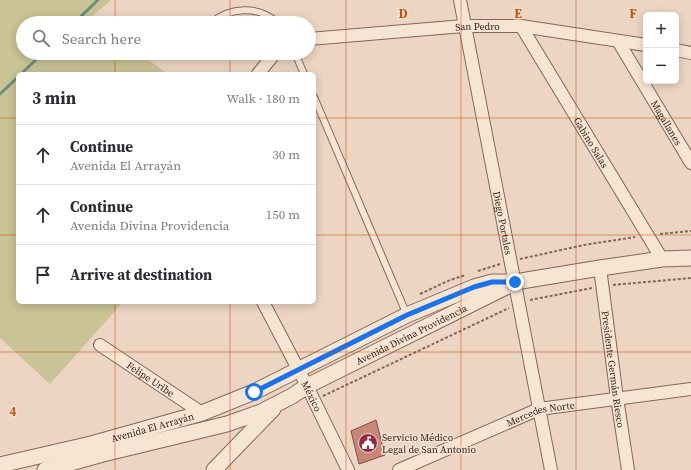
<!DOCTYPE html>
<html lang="en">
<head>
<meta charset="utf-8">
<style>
  body { margin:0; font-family:"Source Serif 4",serif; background:#f7f7f7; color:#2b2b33 }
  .controls { position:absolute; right:12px; top:12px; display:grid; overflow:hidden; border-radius:6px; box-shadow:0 2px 10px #0003 }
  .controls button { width:36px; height:36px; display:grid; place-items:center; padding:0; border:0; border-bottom:1px solid #e1e1e2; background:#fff; color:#2b2b33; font:20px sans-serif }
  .stop { position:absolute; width:12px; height:12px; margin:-9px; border:3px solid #1a73e8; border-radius:50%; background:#fff }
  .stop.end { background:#1a73e8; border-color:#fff; box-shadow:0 1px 4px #0008 }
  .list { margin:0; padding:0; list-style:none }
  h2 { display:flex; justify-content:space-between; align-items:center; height:52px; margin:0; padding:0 16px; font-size:17px }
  h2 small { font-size:13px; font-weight:400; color:#7c7c81 }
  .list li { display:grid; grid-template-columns:26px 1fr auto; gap:12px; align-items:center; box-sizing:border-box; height:60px; padding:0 16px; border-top:1px solid #e1e1e2 }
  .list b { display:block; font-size:15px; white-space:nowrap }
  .list p { margin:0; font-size:13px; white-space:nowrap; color:#7c7c81 }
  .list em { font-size:13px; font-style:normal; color:#7c7c81 }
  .icon { flex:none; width:22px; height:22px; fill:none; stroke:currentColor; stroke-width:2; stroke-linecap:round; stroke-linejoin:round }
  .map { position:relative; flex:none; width:691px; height:470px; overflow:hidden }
  .search { position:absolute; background:#fff; box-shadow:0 2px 10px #0003; left:16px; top:16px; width:300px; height:44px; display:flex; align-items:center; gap:10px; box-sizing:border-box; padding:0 14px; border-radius:22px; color:#7c7c81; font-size:15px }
  .panel { position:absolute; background:#fff; box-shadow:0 2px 10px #0003; left:16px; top:72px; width:300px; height:232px; border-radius:6px }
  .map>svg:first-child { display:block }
  .green { fill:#cac396 }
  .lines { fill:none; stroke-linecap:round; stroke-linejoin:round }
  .stream { stroke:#6c8c7c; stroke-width:3 }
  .building { fill:#c98779; stroke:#834b40 }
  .service-casing { stroke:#85665a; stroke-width:8 }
  .minor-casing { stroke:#85665a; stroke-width:14 }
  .tertiary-casing { stroke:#85665a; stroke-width:17 }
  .path { stroke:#85665a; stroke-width:2; stroke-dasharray:3 2; stroke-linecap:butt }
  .service { stroke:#f7e5d4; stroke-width:6 }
  .minor { stroke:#f7e5d4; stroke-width:12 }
  .tertiary { stroke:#f7e5d4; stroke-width:15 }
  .route { stroke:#1a73e8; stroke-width:5 }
  .grid { fill:none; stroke:#cd510f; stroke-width:1; stroke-opacity:0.55 }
  .labels { text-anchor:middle; stroke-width:3; stroke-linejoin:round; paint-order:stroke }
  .street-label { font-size:10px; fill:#35231d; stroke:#f4e1d1 }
  .poi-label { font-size:10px; fill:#35231d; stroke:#f4e1d1; text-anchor:start }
  .grid-label { font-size:13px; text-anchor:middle; font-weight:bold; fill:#cd510f; stroke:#f4e1d1; stroke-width:3; stroke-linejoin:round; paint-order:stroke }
</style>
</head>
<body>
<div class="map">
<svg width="691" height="470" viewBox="0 0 691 470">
  <rect width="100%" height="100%" fill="#ecd5c2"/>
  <path class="green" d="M0,0H111L90,18L97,23H23V53H139L168,74H18V302H123L50,384L0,338Z"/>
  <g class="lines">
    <path class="stream" d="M74,23L98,0
      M21,74L43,53
      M0,94L18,77"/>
  </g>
  <path class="building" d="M376,420L385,455L359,464L351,431Z"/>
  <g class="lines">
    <defs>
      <path id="service" d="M211,23C230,7 258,5 278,23
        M295,53L304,74
        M314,97L407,315"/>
      <g id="minor">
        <path id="s1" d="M460,0L551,470"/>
        <path id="s2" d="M521,26L662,259"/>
        <path id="s3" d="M309,39L464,26H521L646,45"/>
        <path id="s4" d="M618,41L691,163"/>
        <path d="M676,50L691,53"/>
        <path d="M258,74L275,53"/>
        <path id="s5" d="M600,268L617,398L628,470"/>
        <path id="s6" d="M263,302L307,386L348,470"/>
        <path id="s7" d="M100,345L202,413"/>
        <path id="s8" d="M399,470L539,409L691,389"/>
      </g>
      <g id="tertiary">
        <path id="s9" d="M0,465L91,444L202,413L254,392L407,315L474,287L492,282H515L600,268L662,259L691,258"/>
        <path id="s10" d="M45,470L103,454L227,424L261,412L292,396L307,386L512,284"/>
        <path d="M214,470L273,409"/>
      </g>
    </defs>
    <use href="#service" class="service-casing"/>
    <use href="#minor" class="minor-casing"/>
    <use href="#tertiary" class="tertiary-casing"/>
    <path class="path" d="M660,234L691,231
      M520,259L584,245L635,237
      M478,271L500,264
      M613,285L691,278
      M420,294L450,280L466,275
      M530,300L592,288
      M323,396L509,308"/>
    <use href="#service" class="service"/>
    <use href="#minor" class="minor"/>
    <use href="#tertiary" class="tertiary"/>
  </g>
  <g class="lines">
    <path class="route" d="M254,392L407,315L474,287L492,282H515"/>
  </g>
  <path class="grid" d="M115,0V23M230,0V23M346,0V470M461,0V470M576,0V470M115,53V74M230,53V74M0,118H18M314,118H691M0,235H18M314,235H691M115,302V470M230,302V470M0,352H691"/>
  <defs>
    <symbol id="civic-disc" viewBox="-11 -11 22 22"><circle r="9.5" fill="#922c45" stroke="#f4e1d1"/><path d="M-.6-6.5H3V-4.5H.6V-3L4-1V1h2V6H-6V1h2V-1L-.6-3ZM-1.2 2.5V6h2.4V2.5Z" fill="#fff"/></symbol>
  </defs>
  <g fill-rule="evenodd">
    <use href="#civic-disc" x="357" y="432" width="22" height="22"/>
  </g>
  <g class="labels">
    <g class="street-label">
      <text dy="4" stroke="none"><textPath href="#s3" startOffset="169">San Pedro</textPath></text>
      <text dy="4" stroke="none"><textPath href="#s4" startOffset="95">Magallanes</textPath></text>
      <text dy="4" stroke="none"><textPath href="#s2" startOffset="136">Gabino Salas</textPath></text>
      <text dy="4" stroke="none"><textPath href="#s1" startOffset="227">Diego Portales</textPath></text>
      <text dy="4" stroke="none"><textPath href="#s10" startOffset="393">Avenida Divina Providencia</textPath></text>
      <text dy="4" stroke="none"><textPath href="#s5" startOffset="102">Presidente Germán Riesco</textPath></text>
      <text dy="4" stroke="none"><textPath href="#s7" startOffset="61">Felipe Uribe</textPath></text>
      <text dy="4" stroke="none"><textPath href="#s6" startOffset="106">México</textPath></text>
      <text dy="4" stroke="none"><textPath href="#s8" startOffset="153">Mercedes Norte</textPath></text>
      <text dy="4" stroke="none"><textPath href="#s9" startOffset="157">Avenida El Arrayán</textPath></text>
    </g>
    <g class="poi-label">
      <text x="382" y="441">Servicio Médico<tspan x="382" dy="12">Legal de San Antonio</tspan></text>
    </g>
  </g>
  <g class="grid-label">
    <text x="403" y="18">D</text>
    <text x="518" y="18">E</text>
    <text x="633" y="18">F</text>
    <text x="13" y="416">4</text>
  </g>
</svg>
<div class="controls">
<button>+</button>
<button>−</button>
</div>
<div class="stop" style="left:254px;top:392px"></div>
<div class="stop end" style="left:515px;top:282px"></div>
<div class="search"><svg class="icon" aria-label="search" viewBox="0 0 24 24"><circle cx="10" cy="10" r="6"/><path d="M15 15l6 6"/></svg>Search here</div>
<section class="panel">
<h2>3 min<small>Walk · 180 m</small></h2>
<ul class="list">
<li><svg class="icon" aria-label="ahead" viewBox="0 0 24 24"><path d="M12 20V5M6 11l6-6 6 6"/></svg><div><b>Continue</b><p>Avenida El Arrayán</p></div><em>30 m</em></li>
<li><svg class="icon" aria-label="ahead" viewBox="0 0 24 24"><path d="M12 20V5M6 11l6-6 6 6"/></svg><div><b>Continue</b><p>Avenida Divina Providencia</p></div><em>150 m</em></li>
<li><svg class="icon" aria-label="arrive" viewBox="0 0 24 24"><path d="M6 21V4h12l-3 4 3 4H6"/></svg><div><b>Arrive at destination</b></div></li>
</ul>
</section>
</div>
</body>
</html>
